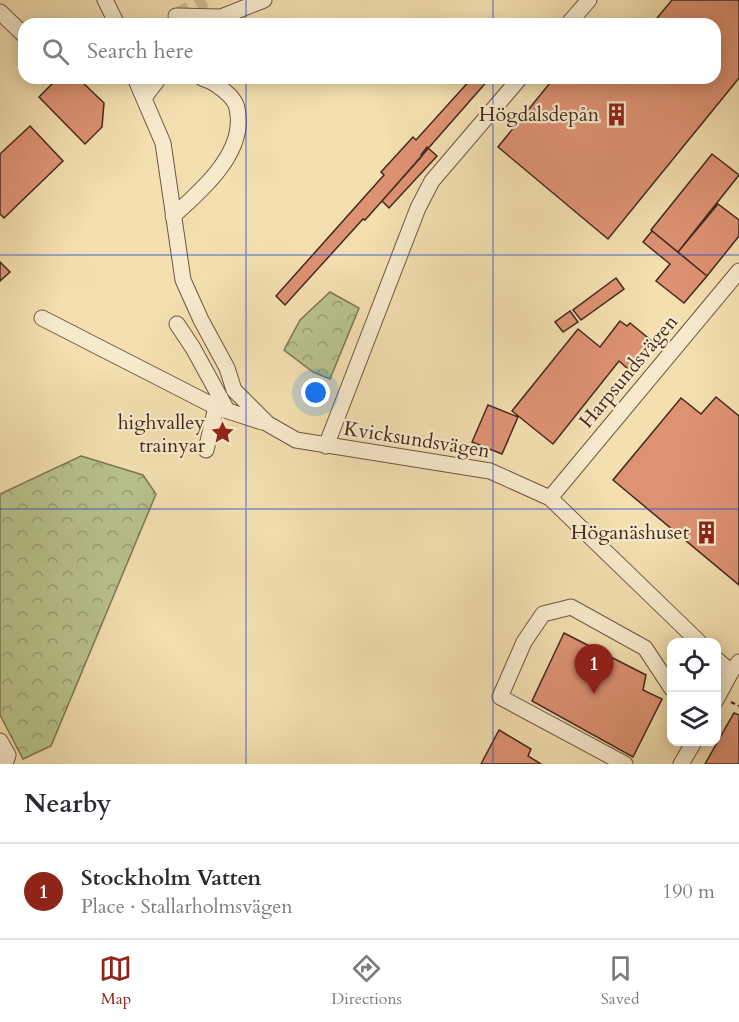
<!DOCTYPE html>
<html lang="en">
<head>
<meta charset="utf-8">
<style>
  body { margin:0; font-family:Cardo,serif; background:#f7f7f7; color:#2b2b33 }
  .controls { position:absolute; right:18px; bottom:18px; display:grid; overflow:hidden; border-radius:12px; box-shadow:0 3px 15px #0003 }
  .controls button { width:54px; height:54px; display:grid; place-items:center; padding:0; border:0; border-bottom:2px solid #e1e1e2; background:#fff; color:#2b2b33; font:30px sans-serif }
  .you { position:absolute; left:316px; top:393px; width:21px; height:21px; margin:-15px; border:4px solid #fff; border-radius:50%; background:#1a73e8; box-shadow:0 0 0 9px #1a73e833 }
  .badge { display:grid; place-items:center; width:39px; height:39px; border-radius:50%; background:#8f2418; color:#fff; font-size:20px; font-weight:700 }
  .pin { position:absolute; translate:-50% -50px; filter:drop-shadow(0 2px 3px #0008) }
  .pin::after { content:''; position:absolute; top:32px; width:21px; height:18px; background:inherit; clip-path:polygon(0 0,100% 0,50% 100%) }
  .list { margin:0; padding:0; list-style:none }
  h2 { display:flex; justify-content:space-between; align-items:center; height:78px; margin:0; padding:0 24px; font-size:26px }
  h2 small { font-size:20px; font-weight:400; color:#7c7c81 }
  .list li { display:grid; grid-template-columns:39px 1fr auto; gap:18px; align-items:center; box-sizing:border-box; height:96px; padding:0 24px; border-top:2px solid #e1e1e2 }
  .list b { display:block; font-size:22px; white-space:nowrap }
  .list p { margin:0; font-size:20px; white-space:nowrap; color:#7c7c81 }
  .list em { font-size:20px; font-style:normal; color:#7c7c81 }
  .icon { flex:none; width:33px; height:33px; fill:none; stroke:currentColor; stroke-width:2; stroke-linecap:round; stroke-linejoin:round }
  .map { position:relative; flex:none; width:739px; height:764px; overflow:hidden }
  .search { position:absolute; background:#fff; box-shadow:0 3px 15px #0003; left:18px; right:18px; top:18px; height:66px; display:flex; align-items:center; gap:15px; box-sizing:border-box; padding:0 21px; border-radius:18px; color:#7c7c81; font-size:22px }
  .sheet { height:174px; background:#fff }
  nav { display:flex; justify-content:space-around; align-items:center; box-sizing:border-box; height:84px; border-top:2px solid #e1e1e2; background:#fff; font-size:16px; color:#7c7c81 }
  nav a { display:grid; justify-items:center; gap:3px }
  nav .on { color:#8f2418 }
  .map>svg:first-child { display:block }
  .forest { fill:url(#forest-crowns); stroke:#7e7654; stroke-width:1.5 }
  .building { fill:#de9274; stroke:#43291c; stroke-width:1.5 }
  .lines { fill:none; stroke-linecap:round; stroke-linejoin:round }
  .minor-tunnel { stroke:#d0bb92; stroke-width:15; stroke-dasharray:15 8; stroke-linecap:butt }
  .minor-casing { stroke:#6f5641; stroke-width:17 }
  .path { stroke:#43291c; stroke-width:2; stroke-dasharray:4.5 3; stroke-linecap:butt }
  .minor { stroke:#f7eacc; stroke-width:15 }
  .grid { fill:none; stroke:#1d4ed8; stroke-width:1.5; stroke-opacity:0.55 }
  .labels { text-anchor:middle; stroke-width:4.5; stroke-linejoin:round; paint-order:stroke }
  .poi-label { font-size:20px; fill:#43291c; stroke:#f7eacc; text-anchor:end }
  .street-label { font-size:20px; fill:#43291c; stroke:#f7eacc }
</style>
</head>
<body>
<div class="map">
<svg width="739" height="764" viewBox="0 0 739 764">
  <defs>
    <pattern id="forest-crowns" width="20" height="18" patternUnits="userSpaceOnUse" patternTransform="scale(1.5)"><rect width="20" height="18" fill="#b9c28c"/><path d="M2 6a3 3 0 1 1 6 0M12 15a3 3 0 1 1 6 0" fill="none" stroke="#989e72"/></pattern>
  </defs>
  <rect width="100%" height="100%" fill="#f3dfb0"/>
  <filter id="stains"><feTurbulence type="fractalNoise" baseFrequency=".00333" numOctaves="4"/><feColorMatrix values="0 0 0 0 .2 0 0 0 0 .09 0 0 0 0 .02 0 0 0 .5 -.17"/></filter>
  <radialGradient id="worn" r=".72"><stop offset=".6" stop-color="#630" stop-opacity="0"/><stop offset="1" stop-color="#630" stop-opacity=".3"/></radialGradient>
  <path class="forest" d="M330,292L359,308L330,379L313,372L284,350L300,320Z
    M81,456L143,475L156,494L51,746L23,759L0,715V494Z"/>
  <path class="building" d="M672,0H739V78L608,239L498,147L554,78H600L605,82L608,78H715V24H652Z
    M472,78H490L382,201L365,220L363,219L285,305L276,296L384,175L381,172L413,137L416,140Z
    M80,80L104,103L102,127L85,144L39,97L55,81Z
    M30,126L63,161L4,218L0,214V154Z
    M427,147L437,156L389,208L382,201L422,156L421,155Z
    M712,154L739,175L678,252L651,230Z
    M718,204L739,220V236L707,276L678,252Z
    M652,231L707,276L684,303L656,281L670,264L643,242Z
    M0,262L10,272L0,281Z
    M616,278L624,289L581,320L573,310Z
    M570,311L578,322L563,332L555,322Z
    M620,321L627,326L630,323L652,341L629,370L619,361L553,444L512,411L578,329L600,347Z
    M716,397L739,416V585L613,480L681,398L701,414Z
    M488,405L518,417L502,454L472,442Z
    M564,633L646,675L643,690L662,699L633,757L532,701Z
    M734,713L739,715V764H705Z
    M499,730L531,749L528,756L541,764H481Z"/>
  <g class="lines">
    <path class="minor-tunnel" d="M176,16L205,0"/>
    <defs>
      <path id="minor" d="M105,0L117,24
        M0,12L24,35
        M176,16L221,17L264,0
        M568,24L589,0
        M135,78L163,143L183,280L201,320L227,368L234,390L268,424L296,440L490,471L550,498L699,642
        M144,98L159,78
        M173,216C200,192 243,155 238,115C237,106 236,102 229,95C222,88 212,81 202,78
        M42,318L216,407L262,422
        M177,324L193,348L227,410
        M326,446L418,208L432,181L520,78
        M206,450L216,407
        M550,498L739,271
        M716,659L731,672
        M716,700L731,672L739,662
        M0,741L8,755L5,764
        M625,764L500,697L524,642L543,614L571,607L645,648L672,689
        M681,764L694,742"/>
    </defs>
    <use href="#minor" class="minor-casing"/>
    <path class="path" d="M731,702L739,706"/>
    <use href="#minor" class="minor"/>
  </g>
  <path class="grid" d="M246,0V24M493,0V24M246,78V764M493,78V764M0,255H739M0,509H739"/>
  <defs>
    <symbol id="building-bare" viewBox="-9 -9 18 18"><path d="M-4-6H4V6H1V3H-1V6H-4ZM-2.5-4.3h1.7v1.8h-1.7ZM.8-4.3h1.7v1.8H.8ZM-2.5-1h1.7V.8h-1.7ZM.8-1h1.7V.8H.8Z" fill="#8f2418" stroke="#f7eacc" stroke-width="2.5" paint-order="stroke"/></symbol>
    <symbol id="sight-bare" viewBox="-9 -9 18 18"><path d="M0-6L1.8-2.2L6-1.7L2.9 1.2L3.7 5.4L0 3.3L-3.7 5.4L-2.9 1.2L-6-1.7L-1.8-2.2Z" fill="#8f2418" stroke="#f7eacc" stroke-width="2.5" paint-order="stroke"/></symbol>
  </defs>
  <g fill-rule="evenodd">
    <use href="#building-bare" x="600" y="98" width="33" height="33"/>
    <use href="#sight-bare" x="206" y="416" width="33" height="33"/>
    <use href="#building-bare" x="690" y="516" width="33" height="33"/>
  </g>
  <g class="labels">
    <g class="poi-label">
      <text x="599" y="121">Högdalsdepån</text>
      <text x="205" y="429">highvalley<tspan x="205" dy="23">trainyar</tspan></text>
      <text x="689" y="539">Höganäshuset</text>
    </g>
    <g class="street-label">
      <text transform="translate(628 371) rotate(-50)" y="7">Harpsundsvägen</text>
      <text transform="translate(417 439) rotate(9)" y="7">Kvicksundsvägen</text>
    </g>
  </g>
  <rect width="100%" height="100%" filter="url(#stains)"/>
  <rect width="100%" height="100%" fill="url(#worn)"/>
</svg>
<div class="controls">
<button><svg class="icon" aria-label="locate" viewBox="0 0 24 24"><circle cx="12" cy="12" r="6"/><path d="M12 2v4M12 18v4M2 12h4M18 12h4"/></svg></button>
<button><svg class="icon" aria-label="layers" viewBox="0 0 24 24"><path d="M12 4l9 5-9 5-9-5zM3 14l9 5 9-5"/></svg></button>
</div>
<div class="you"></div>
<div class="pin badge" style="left:594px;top:694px">1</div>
<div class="search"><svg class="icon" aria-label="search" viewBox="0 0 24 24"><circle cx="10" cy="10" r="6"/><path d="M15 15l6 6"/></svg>Search here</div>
</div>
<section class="sheet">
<h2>Nearby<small></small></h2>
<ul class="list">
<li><span class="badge">1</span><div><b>Stockholm Vatten</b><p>Place · Stallarholmsvägen</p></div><em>190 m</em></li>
</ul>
</section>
<nav>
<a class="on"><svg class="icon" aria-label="map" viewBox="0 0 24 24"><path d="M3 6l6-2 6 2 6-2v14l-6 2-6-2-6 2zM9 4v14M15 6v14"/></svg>Map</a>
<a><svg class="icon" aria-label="directions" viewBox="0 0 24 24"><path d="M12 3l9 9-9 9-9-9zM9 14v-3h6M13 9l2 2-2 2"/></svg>Directions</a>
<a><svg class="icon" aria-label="saved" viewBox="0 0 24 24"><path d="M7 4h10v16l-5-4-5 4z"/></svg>Saved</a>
</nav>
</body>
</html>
